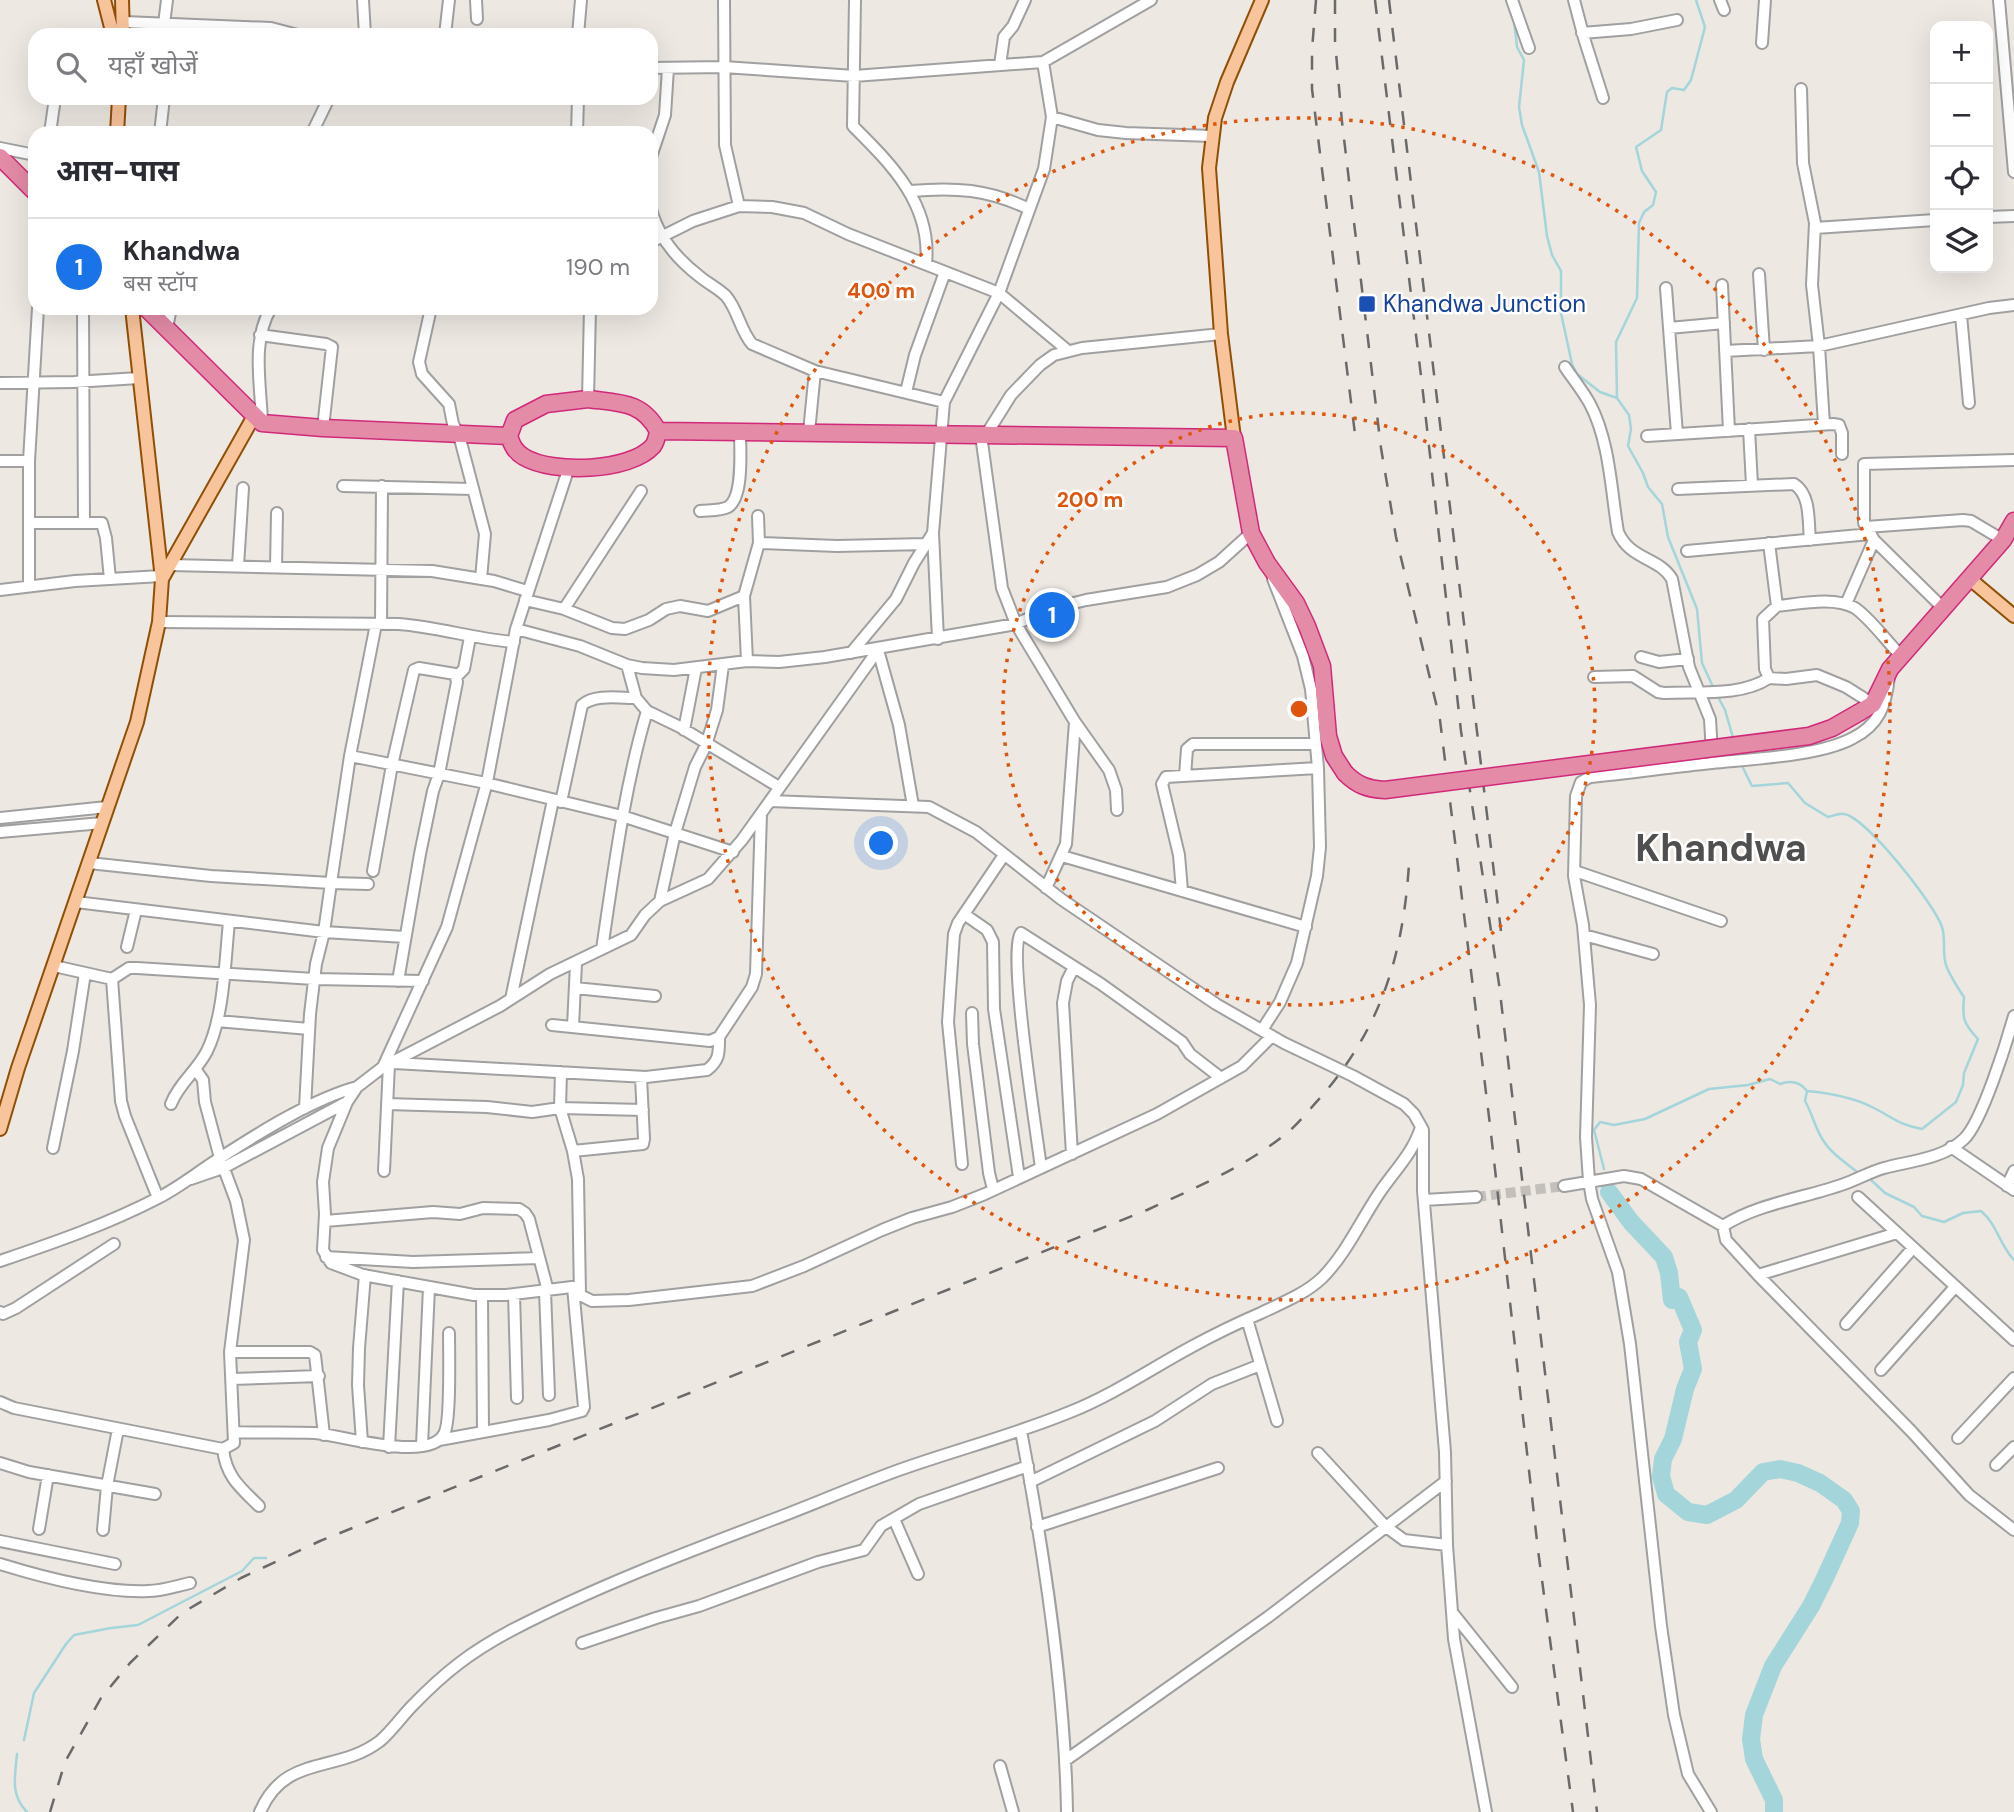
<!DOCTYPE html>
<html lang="hi">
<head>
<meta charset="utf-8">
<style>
  body { margin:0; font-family:"DM Sans","Noto Sans Devanagari",sans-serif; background:#f2f2f3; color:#2b2b33 }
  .controls { position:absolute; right:21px; top:21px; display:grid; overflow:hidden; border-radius:14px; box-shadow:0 7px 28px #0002 }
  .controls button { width:63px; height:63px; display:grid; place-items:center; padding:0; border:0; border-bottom:2px solid #e1e1e2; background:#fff; color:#2b2b33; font:35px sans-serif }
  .you { position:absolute; left:882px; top:844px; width:24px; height:24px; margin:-18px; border:5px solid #fff; border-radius:50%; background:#1a73e8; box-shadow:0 0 0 10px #1a73e833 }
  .badge { display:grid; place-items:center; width:46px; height:46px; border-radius:50%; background:#1a73e8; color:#fff; font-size:23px; font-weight:700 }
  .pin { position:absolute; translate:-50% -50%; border:4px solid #fff; box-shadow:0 2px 7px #0006 }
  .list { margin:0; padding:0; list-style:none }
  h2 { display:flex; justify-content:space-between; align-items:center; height:91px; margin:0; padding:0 28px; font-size:30px }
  h2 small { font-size:23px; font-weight:400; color:#7c7c81 }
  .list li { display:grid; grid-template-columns:46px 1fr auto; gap:21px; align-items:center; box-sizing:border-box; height:98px; padding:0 28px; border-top:2px solid #e1e1e2 }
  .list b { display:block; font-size:26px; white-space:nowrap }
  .list p { margin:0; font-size:23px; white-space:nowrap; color:#7c7c81 }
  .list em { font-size:23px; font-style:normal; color:#7c7c81 }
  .icon { flex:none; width:38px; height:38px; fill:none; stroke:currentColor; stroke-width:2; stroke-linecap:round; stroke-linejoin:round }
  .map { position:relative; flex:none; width:2014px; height:1812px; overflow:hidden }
  .search { position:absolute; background:#fff; box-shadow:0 7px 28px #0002; left:28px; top:28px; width:630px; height:77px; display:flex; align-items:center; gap:18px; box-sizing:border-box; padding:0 24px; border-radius:21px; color:#7c7c81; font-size:26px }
  .panel { position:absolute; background:#fff; box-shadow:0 7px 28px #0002; left:28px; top:126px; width:630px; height:189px; border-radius:21px }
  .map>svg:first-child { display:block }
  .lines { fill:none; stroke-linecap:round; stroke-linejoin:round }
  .stream { stroke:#a3d5da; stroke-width:2.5 }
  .river { stroke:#a3d5da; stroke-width:18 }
  .minor-tunnel { stroke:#c3bfba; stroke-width:10; stroke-dasharray:10 5; stroke-linecap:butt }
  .minor-casing { stroke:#a0a0a0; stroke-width:14 }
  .major-casing { stroke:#8f4f05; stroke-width:16 }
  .highway-casing { stroke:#d12979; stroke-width:19 }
  .minor { stroke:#fff; stroke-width:10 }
  .major { stroke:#f8c49c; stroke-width:12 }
  .highway { stroke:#e38ba7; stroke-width:16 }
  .rail { stroke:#6a6a6a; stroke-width:2.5; stroke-dasharray:14 14; stroke-linecap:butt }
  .highway-bridge-casing { stroke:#d12979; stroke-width:19; stroke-linecap:butt }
  .highway-bridge { stroke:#e38ba7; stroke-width:16 }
  .ring { fill:none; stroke:#de560d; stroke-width:3.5; stroke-dasharray:3.5 7 }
  .transit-dot { fill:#1a4fb4; stroke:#fff; stroke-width:2.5 }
  .labels { text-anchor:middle; stroke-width:5; stroke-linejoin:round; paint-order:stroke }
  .transit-label { font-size:24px; fill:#164399; stroke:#fff; text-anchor:start }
  .town-label { font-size:38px; font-weight:bold; fill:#4f4f4f; stroke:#fff }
  .centre { fill:#de560d; stroke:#fff; stroke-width:3.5 }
  .ring-label { font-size:21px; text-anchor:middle; font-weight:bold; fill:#de560d; stroke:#fff; stroke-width:5; stroke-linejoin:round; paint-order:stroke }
</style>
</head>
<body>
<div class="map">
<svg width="2014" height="1812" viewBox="0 0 2014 1812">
  <rect width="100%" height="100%" fill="#ede8e2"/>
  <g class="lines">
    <path class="stream" d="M1696,0L1705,27L1691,80L1684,90L1672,88L1667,92L1661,130L1636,147L1642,171L1656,192L1653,205L1644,212L1639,223L1637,298L1616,342L1617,398L1629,415L1631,429L1628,446L1643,473L1648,487L1662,504L1668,537L1697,609L1702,663L1714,689
      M1514,20L1517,47L1524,60L1519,107L1522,125L1539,172L1547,236L1552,255L1561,271V313L1572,364L1577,374L1600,392L1617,398
      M1717,695L1725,710L1734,741
      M1741,764L1752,786L1788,783L1805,803L1828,817C1833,816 1839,813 1844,814C1866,817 1935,905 1942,927C1946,939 1942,953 1946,965C1948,972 1959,990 1964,997C1962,1018 1963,1023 1978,1039L1964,1073L1963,1085L1956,1102L1922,1129C1899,1125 1892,1117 1872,1107C1852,1097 1829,1093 1807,1091
      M1604,1169L1594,1130L1600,1122L1614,1125L1645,1119L1709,1089L1748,1085L1770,1079L1780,1084C1791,1080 1800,1082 1807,1091L1805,1101C1813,1115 1816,1132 1825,1143C1832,1154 1846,1163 1856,1171
      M1871,1180L1885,1193L1914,1207L1922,1216L1944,1222L1963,1213L1981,1211C1997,1224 2000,1246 2014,1260
      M24,1740L34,1693L66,1644L74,1635L111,1628L138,1625L242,1571L254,1558H266
      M17,1754C15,1776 10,1795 27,1812"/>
    <path class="river" d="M1609,1192L1631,1222L1664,1257L1669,1273L1672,1300L1679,1297L1693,1330L1688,1342L1693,1369L1685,1389L1673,1439L1663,1459L1661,1476L1666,1494L1688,1512L1707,1515L1736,1500L1763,1472L1780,1469L1798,1473L1820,1483L1844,1500L1851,1511L1850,1523L1824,1580L1811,1606L1773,1666L1754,1715L1751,1739L1754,1759L1774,1800V1812"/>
    <path class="minor-tunnel" d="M1476,1197L1564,1186"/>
    <defs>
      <path id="minor" d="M363,0L365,35
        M476,0L477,19
        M724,0L725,145L739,206
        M855,0L853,126C891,164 932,204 926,264
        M1512,0L1529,48
        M1574,0L1584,38L1603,98
        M1720,0L1724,10
        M1999,0L2014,172
        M124,22L271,28L298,35
        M164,24L167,0
        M1582,33L1631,29L1677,20
        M445,35L449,0
        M578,35L581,0
        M1762,43L1765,0
        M1000,65L1004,37L1013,26L1025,0
        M651,68L724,67L854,76L1043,62L1151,0
        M1801,89L1803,163L1815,223L1812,285L1819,346L1824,424
        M1052,117L1098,130L1126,133L1212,136
        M50,133L55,98
        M160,133L164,98
        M312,133L329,98
        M577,133L578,98
        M0,148L35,155
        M651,157L665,115L668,68
        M910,191C955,187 988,189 1029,209
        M651,209C658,236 677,259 699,276C707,283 718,288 726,296C738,310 740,330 752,344L815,371L944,402
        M1988,217L2014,216
        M1815,228L1935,220
        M651,242L693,221L739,206L772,207L804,213L848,234L999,293L1067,350
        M1759,274L1764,350
        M1722,285L1729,431
        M1666,288L1677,434
        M83,308L84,522
        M431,308L419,362L422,374L449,404L453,424L459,435L485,534L481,579
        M1961,315L1969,403
        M167,328L171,308
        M1669,328L1724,323
        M260,335L326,344L332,347L323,428
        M1725,351L1819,346L1989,308L2014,305
        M1565,367C1573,379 1583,391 1590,404C1610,442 1611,491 1618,532C1630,560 1659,557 1672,579L1689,667L1710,719L1712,753
        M0,383L74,382L139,378
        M906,392L915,355L945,272
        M588,399L590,308
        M262,423C261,385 251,341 271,308
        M1749,429L1752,485
        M809,432L815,371
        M981,435L1002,588L1016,624L1075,722L1109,770L1116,790L1117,810
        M986,435L1011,395L1040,365L1054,355L1082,348L1221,334
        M1647,436L1833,424L1839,425L1842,433V454
        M0,461H29
        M343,486L473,489
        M1678,489L1794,484C1811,495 1808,520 1810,540
        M700,511C709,510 720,511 728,507C744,497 740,449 740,431
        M30,523H102L106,538L110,579
        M1866,527L1963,520L1971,521L2003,540
        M933,533L938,639
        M759,543L837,546L925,544
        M1769,543L1777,606
        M1687,551L1871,534
        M170,565L432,571L494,581L527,591
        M238,566L243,488
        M276,567L277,513
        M29,586V461L38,308
        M0,590L75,581L161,576
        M525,600L564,609L612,628L625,629L649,620L666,609L680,606L708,611L744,596
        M1846,604L1874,540
        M564,609L641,491
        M1944,609L1874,540L1864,523V464L2014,460
        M159,622L399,624C438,627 475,639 514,642
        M381,624L382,486
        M516,629L580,646L627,665L642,668L674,670L747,661L779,662L825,657L1016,624L1050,609L1086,600L1167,587L1197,575L1219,562L1251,533
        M878,650L899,725L913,806
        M851,653L896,599L914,563L933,533L944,402L999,293L1044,169L1052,117L1043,62
        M1641,657L1659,662L1688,659
        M747,661L744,596L759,543L758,516
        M627,665L636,698L647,711L680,727L779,787
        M457,676L464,669L470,637
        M1594,677L1633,676L1658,692L1664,693C1698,691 1740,697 1769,678
        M1873,704L1846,687L1817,675L1786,679L1769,678L1765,669L1763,619L1777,606C1799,604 1834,596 1855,608C1870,618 1888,643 1902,657
        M684,730L696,668
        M350,756L486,783L622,816L733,852
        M1185,776L1187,749L1193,744H1316
        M770,801L929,807L976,832L1061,899L1216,1004L1284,1043L1353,1076L1404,1104L1414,1114L1423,1130V1191L1445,1452L1447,1545L1454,1639L1486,1812
        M561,802L582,705C595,694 619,698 636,698
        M0,818L107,807
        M0,832L102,823
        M1062,856L1306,927
        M89,863L211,876L331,883L350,756L376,624
        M373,871L392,765L414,670L419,668L455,674L457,682L439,774L433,791L420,854L398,981
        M1575,871L1721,921
        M1046,888L1066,844L1075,722
        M1182,891L1179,855L1162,784L1166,777L1318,768
        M660,901L675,833L695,767L706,745L717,710L723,665
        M76,902L324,932L405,937
        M964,914L987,930L993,942L994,1009L1019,1177
        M1584,935L1653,954
        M127,947L136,910
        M602,949C614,869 624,789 647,711
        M54,966L112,979L129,968H137L314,979L423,981
        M112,979L121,1101L125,1116L158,1198
        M575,988L655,996
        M511,999L553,800
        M972,1013L973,1044L989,1173L993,1189
        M2014,1016C2007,1041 1982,1122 1964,1139C1943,1159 1910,1161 1884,1168C1870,1172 1858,1179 1844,1184C1805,1198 1759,1203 1723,1226L1726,1240L1758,1275L1912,1432L1969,1495L2014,1530
        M217,1021L309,1029
        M552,1025L710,1041L719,1037L752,987L756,974L761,814
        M573,1027L576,963
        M1262,1030L1280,1002L1297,963L1317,876L1320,847L1318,768L1311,689L1303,656L1273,579
        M394,1063L646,1077L707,1070C720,1060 719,1052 719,1037
        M383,1067L447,927L487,782L516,629L569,467
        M561,1072L560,1108L573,1151L578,1179L580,1295L592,1301L629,1300L752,1286L804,1266L882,1230L912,1218L952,1207L985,1194L1157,1114L1242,1066L1272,1036
        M347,1102L328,1148L323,1182L325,1214L323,1250L331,1263L363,1275L474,1295H506L580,1286
        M171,1104C179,1083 197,1071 207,1051C224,1017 225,960 229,922
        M387,1104L487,1107L532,1112L560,1108L643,1110
        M305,1108L310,1014L316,964L324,932L331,883L368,884
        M1951,1147L2014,1190
        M53,1148L73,1051L85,973
        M573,1151L643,1144L644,1139L641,1077
        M1072,1154L1063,1003L1067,981L1074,967
        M962,1164L948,1022L954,934L958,923L1004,855
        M1041,1168C1037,1135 1007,949 1021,933L1101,984L1182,1042L1190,1054L1221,1078
        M384,1171L389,1064
        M191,1179L223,1168L347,1102L357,1087L383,1067L500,1006L550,974L631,935L645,915L660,901L708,879L742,840L878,650
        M1564,1186L1624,1176L1641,1179L1723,1226
        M2007,1186L2014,1171
        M1858,1197L2014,1340
        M1424,1200L1476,1197
        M325,1221L433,1212L460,1214L483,1208L519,1209L525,1213L529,1219L548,1291
        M326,1257L413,1262L539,1258
        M0,1261C53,1243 108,1224 158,1198C180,1187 199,1171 220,1158C260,1132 313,1099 357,1087
        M1758,1275L1897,1233
        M545,1291L549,1395
        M514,1294L517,1398
        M482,1295L483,1431
        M0,1312L3,1314L16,1308L114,1244
        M1247,1319L1277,1421
        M1846,1324L1913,1248
        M230,1352H310L315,1355L324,1435
        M1881,1370L1955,1287
        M232,1379L319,1376
        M0,1402L14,1408L223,1449L234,1443L230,1352L244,1240L236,1201L220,1158L205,1102L203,1080L196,1070
        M1021,1431C1044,1553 1065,1688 1067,1812
        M234,1432C261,1433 288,1432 315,1433C340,1435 429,1463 444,1434C451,1423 449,1350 449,1333
        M1958,1438L2014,1378
        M439,1440L549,1420L582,1411L584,1407L573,1287
        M362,1442L358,1385L359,1348L365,1275
        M422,1445L429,1287
        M389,1447L398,1281
        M223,1449C226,1477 241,1488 259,1506
        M1318,1453L1385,1526L1404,1540L1447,1545
        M0,1463L29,1472L155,1494
        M1996,1465L2014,1447
        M1030,1482L1155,1421L1212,1384L1260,1365
        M894,1519L918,1574
        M1037,1527L1218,1468
        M39,1529L48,1475
        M103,1530L107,1486L118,1429
        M0,1541L115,1564
        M0,1564C42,1577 104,1593 148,1591C163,1591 176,1586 190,1583
        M1452,1612L1512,1687
        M582,1643L656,1618L699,1606L818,1562L864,1550L881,1526L919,1504L1028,1466
        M1066,1760L1268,1617L1446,1481
        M1000,1766L1013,1812
        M260,1812C285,1753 337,1774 380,1741C392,1731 402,1716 413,1705C446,1671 471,1652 512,1630C595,1587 682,1554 769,1521C812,1505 855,1486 899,1470C955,1450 1014,1435 1070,1412C1113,1395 1152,1368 1193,1346C1215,1334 1238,1323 1261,1313C1282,1303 1305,1294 1322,1278C1346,1254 1361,1220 1380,1192C1395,1170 1413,1153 1421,1127
        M1711,1812L1688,1774L1674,1715L1661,1626L1630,1344L1618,1272L1592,1199L1589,1181L1586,1137L1590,1005L1583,925L1574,876L1576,796L1581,782L1590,777C1631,773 1672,767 1712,763C1751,759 1820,756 1853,738C1879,725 1886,705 1889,677"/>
      <path id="major" d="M104,0L113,35
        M122,0L123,35
        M117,133L119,98
        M1234,438L1221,334L1209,168L1215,118L1227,82L1262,0
        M162,579L254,416
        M1970,579L2014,616
        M0,1129L18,1068L137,722L159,622L162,579L132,308"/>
      <path id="highway" d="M0,157L35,192
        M146,308L262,423L323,428L509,436
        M588,399C619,403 642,401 658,431C657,437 656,442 653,446C630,472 552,474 524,457C515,452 512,445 509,436L515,420L546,404Z
        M658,431L1234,438L1251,533L1267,563L1296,603L1307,626L1322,666L1328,736L1334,756L1345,773
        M1860,712L1873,704L1890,669L2003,540L2014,521"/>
    </defs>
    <use href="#minor" class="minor-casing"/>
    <use href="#major" class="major-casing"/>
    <use href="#highway" class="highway-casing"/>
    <use href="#minor" class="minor"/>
    <use href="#major" class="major"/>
    <use href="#highway" class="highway"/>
    <path class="rail" d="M1316,0L1312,50V89L1355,434
      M1335,0V41L1342,122L1381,448L1396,537L1440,720L1490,1125L1538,1550L1573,1812
      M1375,0L1422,384L1461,731L1499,984L1597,1812
      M1389,0L1501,931
      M50,1812L65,1762L101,1698L130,1663L182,1613L241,1578L320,1541L1147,1210C1195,1188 1245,1167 1287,1133C1299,1123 1309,1110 1320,1098C1381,1028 1403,956 1409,864"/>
    <defs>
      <path id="highway-bridge" d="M1345,773C1357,785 1367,789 1385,790L1809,736L1832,728L1860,712"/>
    </defs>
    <use href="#highway-bridge" class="highway-bridge-casing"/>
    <use href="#highway-bridge" class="highway-bridge"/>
  </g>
  <g class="ring">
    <circle cx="1299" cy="709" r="296"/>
    <circle cx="1299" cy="709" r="591"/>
  </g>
  <rect class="transit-dot" x="1358" y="295" width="18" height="18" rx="3.5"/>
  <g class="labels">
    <g class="transit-label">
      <text x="1383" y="312">Khandwa Junction</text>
    </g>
    <g class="town-label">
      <text x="1721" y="861">Khandwa</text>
    </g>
  </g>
  <circle cx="1299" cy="709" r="10" class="centre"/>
  <g class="ring-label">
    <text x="881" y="298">400 m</text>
    <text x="1090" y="507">200 m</text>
  </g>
</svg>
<div class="controls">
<button>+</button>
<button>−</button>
<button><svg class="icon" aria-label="locate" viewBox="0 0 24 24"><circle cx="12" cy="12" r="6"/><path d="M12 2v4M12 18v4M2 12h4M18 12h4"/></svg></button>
<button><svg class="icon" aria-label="layers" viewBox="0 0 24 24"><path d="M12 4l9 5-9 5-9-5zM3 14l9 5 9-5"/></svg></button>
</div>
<div class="you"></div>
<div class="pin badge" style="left:1052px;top:615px">1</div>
<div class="search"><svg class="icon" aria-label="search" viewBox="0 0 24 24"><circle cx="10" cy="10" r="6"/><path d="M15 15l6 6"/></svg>यहाँ खोजें</div>
<section class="panel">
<h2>आस-पास<small></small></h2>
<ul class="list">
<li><span class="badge">1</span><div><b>Khandwa</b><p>बस स्टॉप</p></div><em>190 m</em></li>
</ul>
</section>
</div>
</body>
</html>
